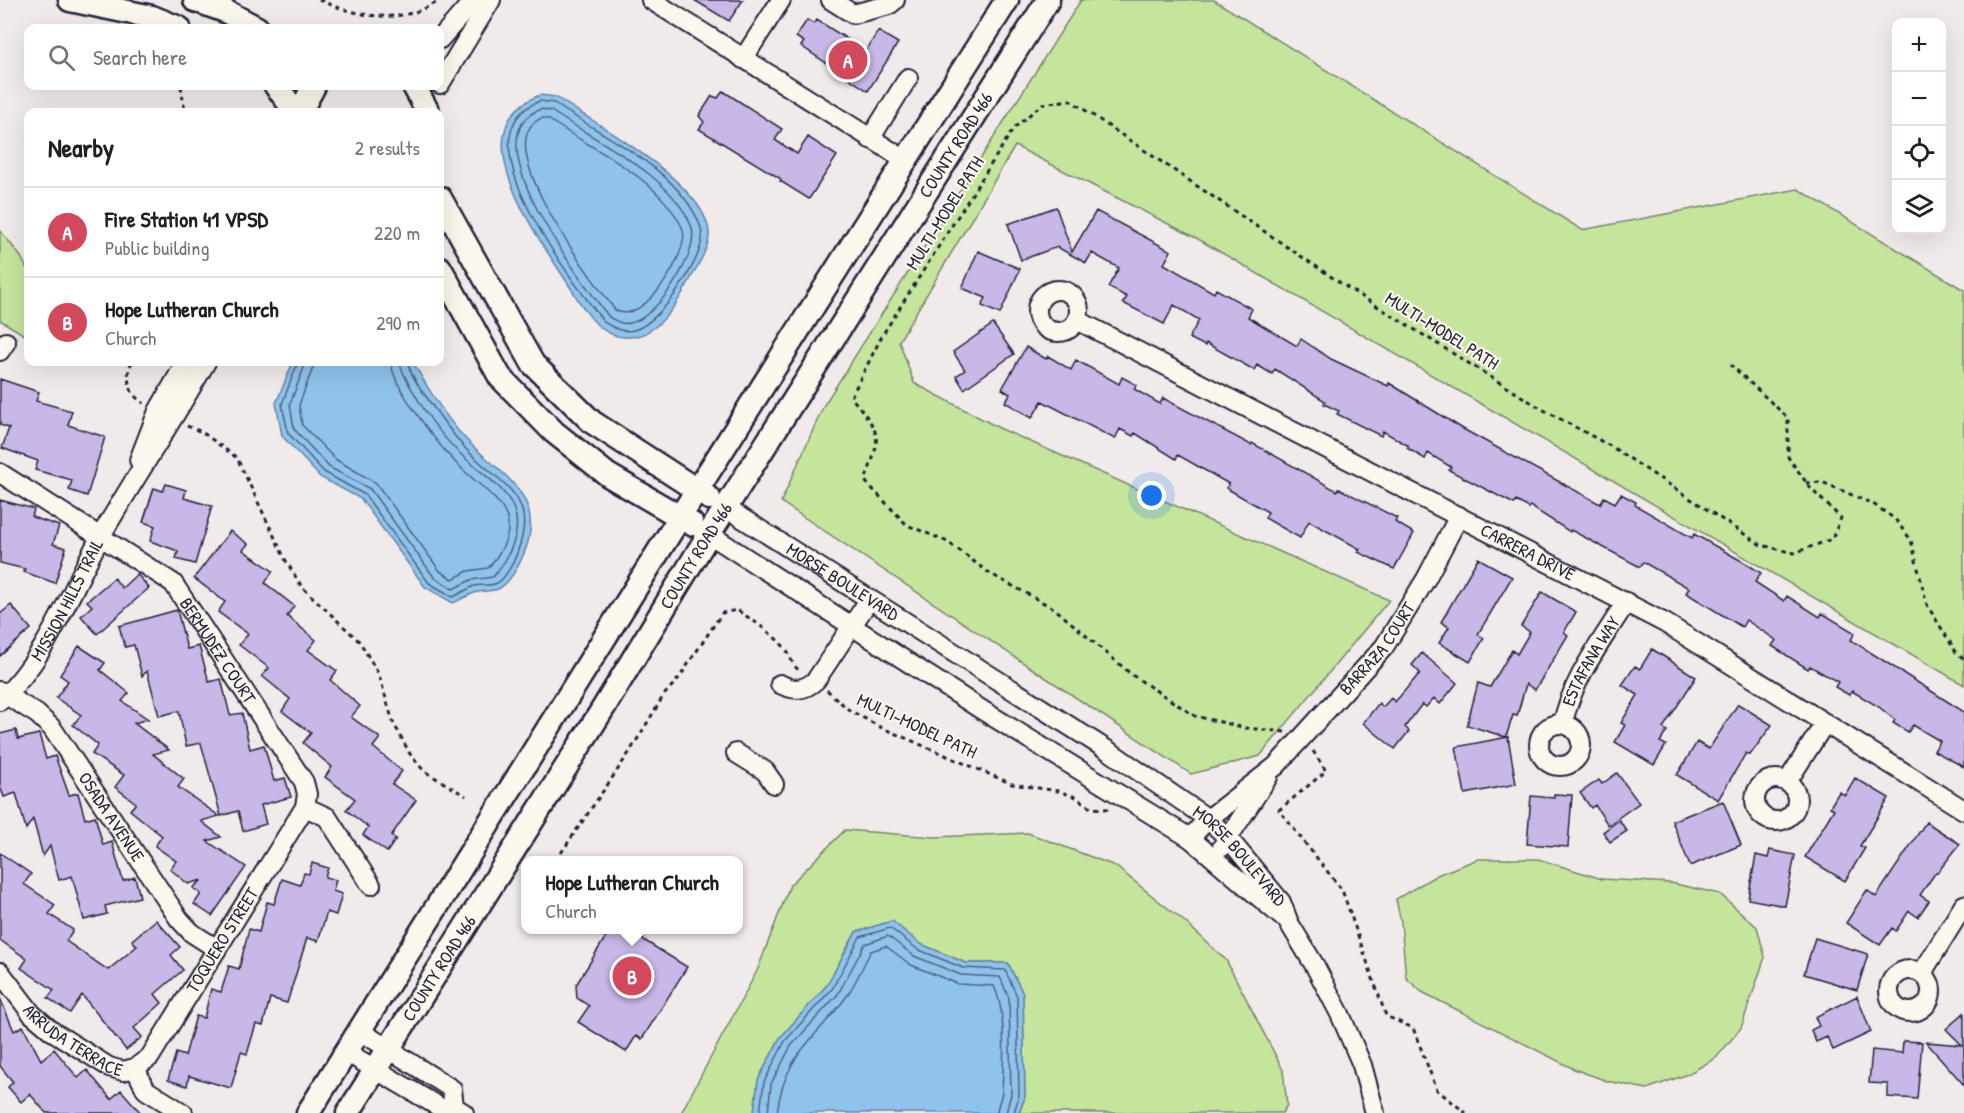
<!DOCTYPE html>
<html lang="en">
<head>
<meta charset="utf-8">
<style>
  body { margin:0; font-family:"Patrick Hand",sans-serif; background:#f6f6f6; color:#202124 }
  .controls { position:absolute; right:18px; top:18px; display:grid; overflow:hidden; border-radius:12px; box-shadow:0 6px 24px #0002 }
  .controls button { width:54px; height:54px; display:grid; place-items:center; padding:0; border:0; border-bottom:2px solid #e0e0e0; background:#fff; color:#202124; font:30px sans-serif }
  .you { position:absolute; left:1152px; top:496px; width:21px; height:21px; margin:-15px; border:4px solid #fff; border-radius:50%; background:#1a73e8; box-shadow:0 0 0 9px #1a73e833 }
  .badge { display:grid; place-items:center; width:39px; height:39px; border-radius:50%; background:#d1495b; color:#fff; font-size:20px; font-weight:700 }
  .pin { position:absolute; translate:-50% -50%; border:3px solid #fff; box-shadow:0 2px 6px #0006 }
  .popup { position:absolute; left:521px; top:856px; width:222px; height:78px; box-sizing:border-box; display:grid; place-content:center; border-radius:12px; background:#fff; filter:drop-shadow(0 2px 4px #0005); font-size:20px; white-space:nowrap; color:#757577 }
  .popup b { font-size:22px; color:#202124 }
  .popup::after { content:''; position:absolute; left:50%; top:100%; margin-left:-12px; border:12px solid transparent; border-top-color:#fff }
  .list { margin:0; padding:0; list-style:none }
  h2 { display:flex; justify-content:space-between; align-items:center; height:78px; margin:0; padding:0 24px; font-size:26px }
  h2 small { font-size:20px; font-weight:400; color:#757577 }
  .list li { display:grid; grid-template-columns:39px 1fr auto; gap:18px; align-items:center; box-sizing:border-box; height:90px; padding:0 24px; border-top:2px solid #e0e0e0 }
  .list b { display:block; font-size:22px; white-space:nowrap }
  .list p { margin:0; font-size:20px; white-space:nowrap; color:#757577 }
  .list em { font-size:20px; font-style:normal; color:#757577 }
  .icon { flex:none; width:33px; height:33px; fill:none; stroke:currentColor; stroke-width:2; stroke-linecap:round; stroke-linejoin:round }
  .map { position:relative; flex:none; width:1964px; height:1113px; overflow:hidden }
  .search { position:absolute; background:#fff; box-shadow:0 6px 24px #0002; left:24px; top:24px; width:420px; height:66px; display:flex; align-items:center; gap:15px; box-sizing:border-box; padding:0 21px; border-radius:12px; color:#757577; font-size:22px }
  .panel { position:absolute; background:#fff; box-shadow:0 6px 24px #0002; left:24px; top:108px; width:420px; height:258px; border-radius:12px }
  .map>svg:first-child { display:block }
  .green { fill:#c5e59d; stroke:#74846c; stroke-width:1.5 }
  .water { fill:#8fc3ec; stroke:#6383a5; stroke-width:1.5 }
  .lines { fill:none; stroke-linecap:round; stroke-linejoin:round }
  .shore { stroke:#4e6282; stroke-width:1.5 }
  .building { fill:#c9b7e7; stroke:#22223b; stroke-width:1.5 }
  .minor-casing { stroke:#22223b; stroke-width:22 }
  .major-casing { stroke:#22223b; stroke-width:27 }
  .path { stroke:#22223b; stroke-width:3; stroke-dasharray:4.5 4.5; stroke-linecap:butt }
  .minor { stroke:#fbf7ec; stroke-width:18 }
  .major { stroke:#fbf7ec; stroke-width:22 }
  .labels { text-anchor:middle; stroke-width:4.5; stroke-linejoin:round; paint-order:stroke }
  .street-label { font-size:18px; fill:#22223b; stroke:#fbf7ec }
</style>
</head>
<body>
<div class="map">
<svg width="1964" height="1113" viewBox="0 0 1964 1113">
  <rect width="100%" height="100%" fill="#f1eaeb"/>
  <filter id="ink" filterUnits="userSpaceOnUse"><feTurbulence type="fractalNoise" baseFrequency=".0167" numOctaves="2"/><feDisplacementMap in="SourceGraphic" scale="12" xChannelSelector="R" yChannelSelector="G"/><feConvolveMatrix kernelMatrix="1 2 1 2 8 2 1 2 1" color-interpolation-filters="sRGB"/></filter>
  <g filter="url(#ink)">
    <path class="green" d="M1081,0H1214L1582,230L1798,189L1964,290V685L1198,239L1015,146L899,341L914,383L999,428L1389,600L1260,756L1191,774L781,502L824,405Z
      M0,230L21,257L28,271V335L26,336L0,320Z
      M845,830L934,837L1028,833L1115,866L1185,922L1226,960L1283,1070L1287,1105L1282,1113H1019L1025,1097L1023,994L1008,963H966L920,944L892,921L856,932L827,985L780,1038L758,1080L754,1113H681L757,971L790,885Z
      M1478,859H1538L1602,879L1671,883L1720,894L1757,927L1765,957L1741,1028L1716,1058L1688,1074L1647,1089L1607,1081L1574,1069L1422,992L1406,978L1401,922L1396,899L1437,875Z"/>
    <path class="water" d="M540,95L556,97C593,122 713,187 709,237C708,248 702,258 697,267C683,292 664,334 631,337C620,338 610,335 601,328C585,315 573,290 561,273C533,230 459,126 540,95Z
      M293,362H413C427,387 442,412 461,434C493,471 548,491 525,551C520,563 511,581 500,588C493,592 485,590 478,592C469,594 461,600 453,603L425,587L361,499L320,477L282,436L276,403Z
      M892,921L921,944L966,963H1008L1023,994L1025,1097L1019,1113H754L758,1080L780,1038L827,985L856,932Z"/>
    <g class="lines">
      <path class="shore" d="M540,101L554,103C603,137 671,164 698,220C700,225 703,233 702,238C700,264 660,323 634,330C622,333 614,328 604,322C574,283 454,133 540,101Z
        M541,109L551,111C596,141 669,173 691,225C702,250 657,319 630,323C622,325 616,321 609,317C584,284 467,136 541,109Z
        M542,118L548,119C593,150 657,176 682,227C693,248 644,328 615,310C596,284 484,141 542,118Z
        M298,362L282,404L288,433L324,472L365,495L429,583L453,597C460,594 467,589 474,586C481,584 490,587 497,583C505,579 514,562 517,553C540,495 500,485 466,449C451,433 439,415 427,398C420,388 409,373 408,362
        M306,362L290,404L294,429L329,467L370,489L434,577L453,589L471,580L493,577C501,568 508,557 512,546C530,501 492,483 464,457C444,440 426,414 413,391C408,382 401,372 400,362
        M315,362L299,405L302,425L335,459L376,483L440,571L453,579L468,571L488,568C535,514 490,498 455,462C437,443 392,386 391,362
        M760,1113L764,1082L785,1041L832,989L860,937L890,928L917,949L963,968L1005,970L1017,996L1019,1095L1014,1113
        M768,1113L771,1084L791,1046L838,994L865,944L888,936L914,956L961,975L1000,977L1009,998L1011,1094L1006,1113
        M777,1113C784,1056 812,1042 844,1000C855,986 862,967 871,951L886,946L911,965L958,984L994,986C1006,1011 1004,1062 1002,1090C1002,1098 997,1105 997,1113"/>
    </g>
    <path class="building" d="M694,0H743L729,21Z
      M807,20L814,24L817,20L866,51L878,31L898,43L868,91L801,46L804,42L796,37Z
      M723,91L782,129L775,140L797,154L808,137L837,156L809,199L780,181L781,179L699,129L704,122L699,116L712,96L718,98Z
      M1056,207L1072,252L1096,211L1171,251L1164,264L1214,293L1216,289L1252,309L1248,317L1297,346L1301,339L1331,359L1388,386L1389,383L1463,429L1600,504L1604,497L1615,503L1621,494L1636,502L1635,505L1692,538L1694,534L1747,564L1761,573L1755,582L1784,601L1787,596L1820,617L1822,613L1855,633L1851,640L1964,712V767L1934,751L1940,741L1913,725L1908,732L1893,723L1895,720L1879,707L1852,691L1849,695L1835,687L1838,682L1810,666L1808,669L1772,646L1776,640L1746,620L1742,627L1686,593L1689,588L1643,562L1640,567L1571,530L1570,532L1530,506L1529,508L1516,501L1514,504L1449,470L1451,467L1428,453L1425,459L1407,448L1409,446L1383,431L1381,436L1337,414L1339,411L1324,404L1325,401L1275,369L1272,374L1257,365L1254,370L1206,343L1205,346L1189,338L1199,320L1174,305L1164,324L1123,303L1127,297L1108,287L1119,268L1092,253L1086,263L1057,247L1021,260L1008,224Z
      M978,251L1020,269L1000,314L982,306L986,298L962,288Z
      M993,324L1014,354L964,389L956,376L965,370L953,352Z
      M1026,347L1046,359L1048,356L1071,370L1076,360L1119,384L1122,377L1137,385L1134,389L1160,404L1163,398L1251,445L1252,443L1337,491L1338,488L1397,518L1395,522L1414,533L1394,569L1358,552L1360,549L1309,521L1300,538L1265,518L1268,512L1226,488L1229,484L1178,455L1176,459L1135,433L1133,436L1120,429L1115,439L1042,401L1032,418L1005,402L1010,394L1002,389Z
      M0,379L39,392L36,401L72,411L68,425L105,437L87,496L69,490L72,480L35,470L38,461L2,448L9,428L0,425Z
      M166,484L186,490L184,498L212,506L195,564L176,559L178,551L150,541L155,526L143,522L154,488L163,491Z
      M0,500L34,509L32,517L59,526L53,544L66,548L55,583L24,572L25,569L0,563Z
      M230,531L248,544L243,550L273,571L265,583L294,606L287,616L316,640L308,650L337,671L330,680L360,706L351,717L380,738L373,747L402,771L392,784L416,800L391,836L396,839L387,852L363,835L368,827L346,810L355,799L325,777L332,767L303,743L311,733L282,711L290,699L262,676L269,668L239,645L248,634L218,612L225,602L194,578Z
      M1478,558L1512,577L1478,634L1484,638L1470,662L1439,643L1449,627L1441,622Z
      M137,574L149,588L97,634L81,616L92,606L87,601L114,578L122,588Z
      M1542,592L1576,612L1564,632L1568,635L1535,690L1526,684L1517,716L1513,715L1506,737L1467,725L1478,683L1490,687L1512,650L1517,654L1530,632L1521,626Z
      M11,605L31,629L0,656V614Z
      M177,610L187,649L199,646L209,682L221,679L230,715L242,713L250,749L264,745L274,781L285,778L291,797L261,805L266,824L243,831L238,811L221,816L201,743L186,746L179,711L159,716L147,671L142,676L134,645L125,647L119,626Z
      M79,646L105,663L100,670L129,693L122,701L148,719L134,723L169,750L153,754L184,779L178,787L219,816L201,821L221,837L207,841L246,867L212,916L194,904L201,894L193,888L202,880L188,884L170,869L176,861L155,846L162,836L130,810L136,803L115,787L124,775L92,754L98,745L73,725L81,715L56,698L68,681L60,675Z
      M1652,649L1696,677L1663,728L1667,731L1660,742L1666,745L1654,765L1615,742L1625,725L1621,723L1638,695L1622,685L1635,666L1640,669Z
      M1422,653L1457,683L1440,704L1434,698L1426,707L1422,704L1405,727L1409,731L1395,749L1363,723L1379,703L1383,707L1391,698L1395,702L1420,673L1412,665Z
      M1738,704L1772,725L1750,755L1746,753L1718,800L1677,775L1697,742L1709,749Z
      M16,730L18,739L39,734L46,759L55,756L69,795L78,793L85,819L95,816L103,845L112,842L123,881L135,877L140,897L105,906L107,914L84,920L72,876L59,880L50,846L43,856L33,819L26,829L16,793L4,797L0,786V734Z
      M1508,737L1516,784L1465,794L1456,747Z
      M1617,773L1639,803L1608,825L1595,805L1591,808L1580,793L1599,780L1602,784Z
      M1855,778L1889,798L1860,846L1865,848L1845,881L1805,857L1834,809L1830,807L1839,792L1845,795Z
      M1554,794L1572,795L1568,847L1527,844L1531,796L1554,798Z
      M1723,801L1741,845L1690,866L1672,821Z
      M1619,820L1627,831L1610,842L1603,832Z
      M1926,822L1960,844L1937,873L1936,872L1920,895L1929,901L1918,917L1909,911L1896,931L1892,928L1880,945L1846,923L1867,890L1876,897Z
      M1770,850L1795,855L1785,906L1748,899L1756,855L1768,858Z
      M0,853L31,874L24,884L55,905L49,914L73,930L66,941L108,970L137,946L132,940L156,920L180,947L171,955L183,970L155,994L162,1003L134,1028L142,1037L126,1050L82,995L70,1013L48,998L54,990L21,968L27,959L0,940Z
      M312,863L328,868L325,877L336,880L333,891L342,894L336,915L327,912L318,941L307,938L287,1003L270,998L263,1026L256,1024L247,1054L241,1052L231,1088L189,1076L187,1086L168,1080L176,1053L185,1056L196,1016L204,1018L211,989L221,992L229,966L239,969L249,929L259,932L267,902L274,904L282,879L300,885L304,873L309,874Z
      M610,930H648L642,939L687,967L642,1039L636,1036L626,1052L578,1022L589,1006L577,998L576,985Z
      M1815,938L1868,954L1857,990L1804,974Z
      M1857,996L1871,1032L1833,1050L1827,1037L1816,1042L1811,1030L1819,1026L1815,1017Z
      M0,998L14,1031L23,1026L41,1060L54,1049L78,1078L87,1070L111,1099L121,1090L141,1113H46L30,1094L21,1102L8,1087L13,1082L0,1066Z
      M1964,1013V1085L1926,1042L1962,1045L1946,1029Z
      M1903,1041L1922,1042L1917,1099L1888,1097V1084L1869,1083L1872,1050L1902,1053Z"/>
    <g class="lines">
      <defs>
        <g id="minor">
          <path d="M651,0L907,161"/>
          <path d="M831,0L853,14L889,5L895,0"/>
          <path d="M440,39L474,0"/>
          <path d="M743,59L781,0"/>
          <path d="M440,84L491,0"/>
          <path d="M870,139L908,78"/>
          <circle cx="1058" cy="311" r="21"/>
          <path id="s1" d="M1077,320L1665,623L1964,810"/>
          <path d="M0,351L6,342"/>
          <path d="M139,460L158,411L186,362"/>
          <path id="s2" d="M0,473L173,583L304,782L307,794L305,807L327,817L371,885"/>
          <path id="s3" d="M726,508L1112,753L1208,819L1228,838L1281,902L1289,923L1315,966L1340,1014L1362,1065L1375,1113"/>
          <path d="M709,534L982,710L1190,838L1281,916"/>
          <path d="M780,684C794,691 804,691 816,680L869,600"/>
          <path id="s4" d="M0,691L37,714L52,728L179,919L192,933L217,949"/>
          <path id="s5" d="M0,701C48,657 70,591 102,534C136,476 173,420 206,362"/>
          <circle cx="1560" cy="745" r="21"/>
          <path id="s6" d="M1563,724C1571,680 1603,640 1626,602"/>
          <path d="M736,753L765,771L774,784"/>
          <circle cx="1776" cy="800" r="21"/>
          <path d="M1787,782L1825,723"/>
          <path id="s7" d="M1190,838L1208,819L1276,766L1384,647L1426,579L1459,516"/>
          <path d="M1222,847L1268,777"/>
          <circle cx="1910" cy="991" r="21"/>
          <path id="s8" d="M0,972L32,1014L52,1031L109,1067L123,1071L135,1068L146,1090L183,1113"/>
          <path d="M1922,973L1964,905"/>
          <path d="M360,1031L452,1089L454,1107"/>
          <path d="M346,1052L441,1108L454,1107L464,1113"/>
          <path id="s9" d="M135,1068L150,1057L305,807"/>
        </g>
        <g id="major">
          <path d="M70,0L152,17L179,28"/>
          <path d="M195,0L225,11L257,28"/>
          <path d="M276,86L296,112"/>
          <path d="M414,86L428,112"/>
          <path d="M300,112L314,86"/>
          <path d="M440,198L533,364L592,422L709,498"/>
          <path d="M440,268L500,377L554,432L608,475L692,524"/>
          <path d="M308,1113L680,517L1007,0"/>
          <path id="s10" d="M348,1113L604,707L709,534L1048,0"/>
        </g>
      </defs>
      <use href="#minor" class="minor-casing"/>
      <use href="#major" class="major-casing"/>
      <path class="path" d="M319,0C359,17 401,26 440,0
        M181,86L185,112
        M132,362C124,376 129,396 144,403
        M187,426L202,432L237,458L286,561L302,587L360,642L379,675L393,722L410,754L424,771L466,796
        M1806,483L1822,482L1873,504L1895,519L1911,540L1927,605L1956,652L1964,659
        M827,690L849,710L880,727L1012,784L1058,791L1076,797L1091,808L1110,809
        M1285,732L1246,728L1195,716L1132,675L1055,609L989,573L948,542L907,525L865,481C882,434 882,435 851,397L883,334L1014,128L1042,104L1070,100L1348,288L1542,409L1612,447L1761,545L1794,553L1832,539L1841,518L1811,489L1788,457V418L1731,365
        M1313,751L1326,771L1279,810L1342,890L1386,1016L1413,1028L1437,1090L1466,1113
        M561,853L629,753L664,695L679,678L722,613L737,610C754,621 771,632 785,648C791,656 791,665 800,671"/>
      <use href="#minor" class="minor"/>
      <use href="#major" class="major"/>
    </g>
  </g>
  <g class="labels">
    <g class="street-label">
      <text dy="6" stroke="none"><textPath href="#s10" startOffset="1143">COUNTY ROAD 466</textPath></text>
      <text transform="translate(945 213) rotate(-58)" y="6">MULTI-MODEL PATH</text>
      <text transform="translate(1442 331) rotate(32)" y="6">MULTI-MODEL PATH</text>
      <text dy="6" stroke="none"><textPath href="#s1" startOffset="507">CARRERA DRIVE</textPath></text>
      <text dy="6" stroke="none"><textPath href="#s10" startOffset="657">COUNTY ROAD 466</textPath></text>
      <text dy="6" stroke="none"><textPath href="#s3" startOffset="138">MORSE BOULEVARD</textPath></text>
      <text dy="6" stroke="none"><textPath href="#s5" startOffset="122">MISSION HILLS TRAIL</textPath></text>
      <text dy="6" stroke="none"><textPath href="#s7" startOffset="268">BARRAZA COURT</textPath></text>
      <text dy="6" stroke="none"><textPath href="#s2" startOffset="286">BERMUDEZ COURT</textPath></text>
      <text dy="6" stroke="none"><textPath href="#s6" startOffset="69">ESTAFANA WAY</textPath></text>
      <text transform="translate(917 726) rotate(25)" y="6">MULTI-MODEL PATH</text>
      <text dy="6" stroke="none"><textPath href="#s4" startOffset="171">OSADA AVENUE</textPath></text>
      <text dy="6" stroke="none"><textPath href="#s3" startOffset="622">MORSE BOULEVARD</textPath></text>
      <text dy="6" stroke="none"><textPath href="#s9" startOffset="156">TOQUERO STREET</textPath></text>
      <text dy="6" stroke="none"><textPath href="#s10" startOffset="171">COUNTY ROAD 466</textPath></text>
      <text dy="6" stroke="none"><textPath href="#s8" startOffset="102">ARRUDA TERRACE</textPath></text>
    </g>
  </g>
</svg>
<div class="controls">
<button>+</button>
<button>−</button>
<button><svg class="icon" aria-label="locate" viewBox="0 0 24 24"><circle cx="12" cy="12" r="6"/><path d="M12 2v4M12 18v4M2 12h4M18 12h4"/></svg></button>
<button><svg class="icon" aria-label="layers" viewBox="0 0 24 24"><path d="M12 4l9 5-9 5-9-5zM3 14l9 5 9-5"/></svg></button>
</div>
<div class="you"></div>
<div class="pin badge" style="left:848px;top:60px">A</div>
<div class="pin badge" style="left:632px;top:976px">B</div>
<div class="popup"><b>Hope Lutheran Church</b>Church</div>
<div class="search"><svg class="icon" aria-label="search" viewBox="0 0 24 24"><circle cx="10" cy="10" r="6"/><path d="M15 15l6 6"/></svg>Search here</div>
<section class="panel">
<h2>Nearby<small>2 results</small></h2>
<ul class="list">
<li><span class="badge">A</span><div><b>Fire Station 41 VPSD</b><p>Public building</p></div><em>220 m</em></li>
<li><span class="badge">B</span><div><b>Hope Lutheran Church</b><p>Church</p></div><em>290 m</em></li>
</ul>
</section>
</div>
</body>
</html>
